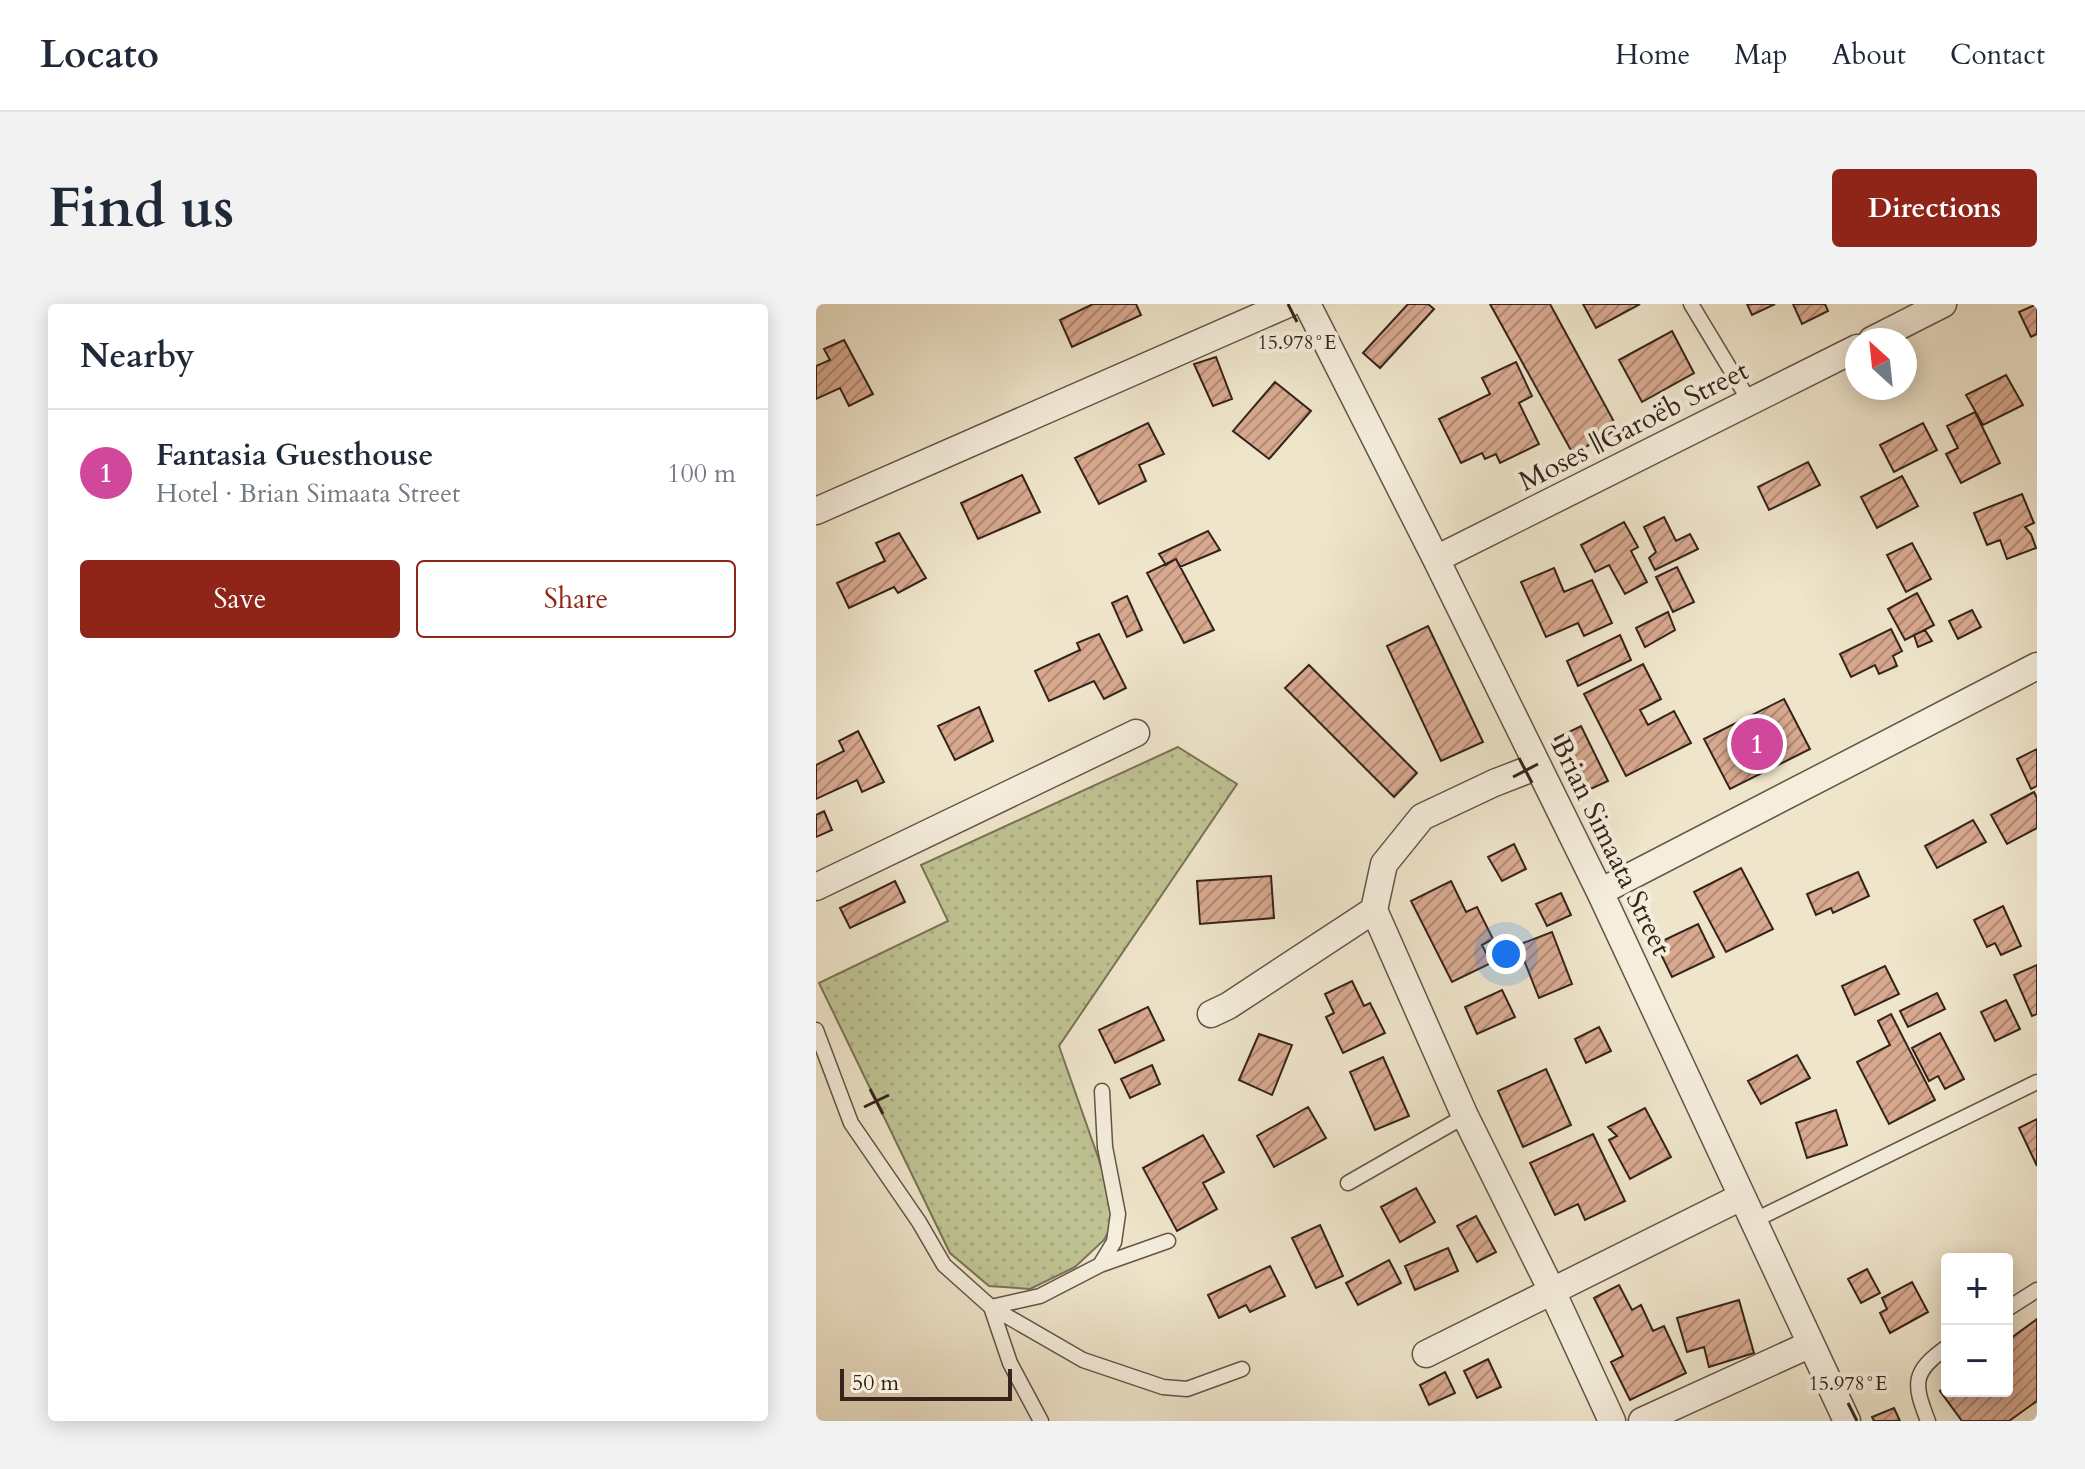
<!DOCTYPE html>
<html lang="en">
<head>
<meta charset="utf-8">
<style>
  body { margin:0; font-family:Cardo,serif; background:#f2f2f3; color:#1f2937 }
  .controls { position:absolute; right:24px; bottom:24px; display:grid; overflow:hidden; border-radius:8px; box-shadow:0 4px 20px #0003 }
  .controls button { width:72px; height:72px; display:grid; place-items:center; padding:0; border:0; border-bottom:2px solid #e0e1e3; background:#fff; color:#1f2937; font:40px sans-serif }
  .compass { position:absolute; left:1029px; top:24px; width:72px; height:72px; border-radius:50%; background:#fff; box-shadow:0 4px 20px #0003; rotate:333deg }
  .scale { position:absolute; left:24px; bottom:20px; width:172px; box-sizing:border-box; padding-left:8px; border:4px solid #36231b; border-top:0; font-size:22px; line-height:28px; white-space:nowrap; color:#36231b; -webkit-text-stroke:6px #f5eedd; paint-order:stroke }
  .you { position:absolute; left:690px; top:650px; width:28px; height:28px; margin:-20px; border:6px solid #fff; border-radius:50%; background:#1a73e8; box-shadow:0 0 0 12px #1a73e833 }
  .badge { display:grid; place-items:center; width:52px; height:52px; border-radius:50%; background:#8f2418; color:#fff; font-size:26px; font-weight:700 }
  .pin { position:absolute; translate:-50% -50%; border:4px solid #fff; box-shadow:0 2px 8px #0006 }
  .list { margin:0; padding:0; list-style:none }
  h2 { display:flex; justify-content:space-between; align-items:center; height:104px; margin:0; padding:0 32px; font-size:34px }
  h2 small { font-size:26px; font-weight:400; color:#747a83 }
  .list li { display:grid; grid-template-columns:52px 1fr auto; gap:24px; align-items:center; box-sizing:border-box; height:128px; padding:0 32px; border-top:2px solid #e0e1e3 }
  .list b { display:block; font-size:30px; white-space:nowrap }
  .list p { margin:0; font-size:26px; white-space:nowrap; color:#747a83 }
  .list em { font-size:26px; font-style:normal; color:#747a83 }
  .actions { display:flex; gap:16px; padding:24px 32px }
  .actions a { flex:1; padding:18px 0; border:2px solid #8f2418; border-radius:8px; text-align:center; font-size:28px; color:#8f2418 }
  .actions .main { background:#8f2418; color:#fff }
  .map { position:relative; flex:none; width:1221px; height:1117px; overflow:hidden; border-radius:8px }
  header { display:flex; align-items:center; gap:48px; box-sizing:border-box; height:112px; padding:0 40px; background:#fff; border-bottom:2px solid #e0e1e3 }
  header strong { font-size:38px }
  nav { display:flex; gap:44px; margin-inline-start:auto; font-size:28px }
  .intro { display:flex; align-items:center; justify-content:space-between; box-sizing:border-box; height:192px; padding:0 48px }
  h1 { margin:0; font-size:56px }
  .button { padding:20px 36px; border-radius:8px; background:#8f2418; color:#fff; font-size:28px; font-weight:700 }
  main { display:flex; gap:48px; padding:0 48px }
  aside { flex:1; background:#fff; border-radius:8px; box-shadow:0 4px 20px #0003 }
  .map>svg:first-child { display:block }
  .grass { fill:url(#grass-dots); stroke:#7a7357; stroke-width:2 }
  .building { fill:url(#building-hatch); stroke:#36231b; stroke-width:2 }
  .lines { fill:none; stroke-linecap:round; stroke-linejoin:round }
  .lane-casing { stroke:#645447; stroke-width:17 }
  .street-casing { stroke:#645447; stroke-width:29 }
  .lane { stroke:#f5eedd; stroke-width:14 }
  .street { stroke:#f5eedd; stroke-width:26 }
  .ticks { fill:none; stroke:#36231b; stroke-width:3 }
  .labels { text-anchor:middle; stroke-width:8; stroke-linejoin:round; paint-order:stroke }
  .street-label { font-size:28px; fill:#36231b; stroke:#f5eedd }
  .ticks-label { font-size:20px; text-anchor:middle; fill:#36231b; stroke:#f5eedd; stroke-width:8; stroke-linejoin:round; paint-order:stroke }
</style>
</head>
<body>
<header>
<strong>Locato</strong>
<nav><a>Home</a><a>Map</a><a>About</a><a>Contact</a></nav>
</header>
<div class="intro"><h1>Find us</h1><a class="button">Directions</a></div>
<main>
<aside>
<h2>Nearby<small></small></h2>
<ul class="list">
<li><span class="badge" style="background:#d1479c">1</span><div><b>Fantasia Guesthouse</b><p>Hotel · Brian Simaata Street</p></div><em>100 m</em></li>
</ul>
<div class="actions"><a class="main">Save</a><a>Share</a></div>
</aside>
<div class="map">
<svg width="1221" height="1117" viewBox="0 0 1221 1117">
  <defs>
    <pattern id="grass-dots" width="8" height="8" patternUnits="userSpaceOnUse" patternTransform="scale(2)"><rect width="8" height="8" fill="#bfc393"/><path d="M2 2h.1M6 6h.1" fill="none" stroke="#a5a77e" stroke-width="1.8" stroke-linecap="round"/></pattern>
    <pattern id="building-hatch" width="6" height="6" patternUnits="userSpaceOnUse" patternTransform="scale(2)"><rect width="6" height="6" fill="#d8a98f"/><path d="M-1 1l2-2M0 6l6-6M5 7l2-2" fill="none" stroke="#b08974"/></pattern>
  </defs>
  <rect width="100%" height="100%" fill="#efe5cb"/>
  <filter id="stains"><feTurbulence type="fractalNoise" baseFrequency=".0025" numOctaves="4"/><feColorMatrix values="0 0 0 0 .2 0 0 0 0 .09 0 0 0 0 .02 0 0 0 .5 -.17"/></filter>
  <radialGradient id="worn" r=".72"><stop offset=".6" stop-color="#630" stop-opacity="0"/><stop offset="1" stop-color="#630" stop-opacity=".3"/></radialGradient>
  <path class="grass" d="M362,443L421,480L243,742L302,910L288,936L259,963L214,985L173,982L134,949L3,679L132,617L105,561Z"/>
  <path class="building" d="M277,0H320L325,11L256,43L244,16Z
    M592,0H612L618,5L564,64L547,49Z
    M674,0H734L802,125L757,150Z
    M767,0H824L780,24Z
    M931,0H959L936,11Z
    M977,0H1009L1012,7L986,20Z
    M1221,0V30L1215,33L1203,8Z
    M856,27L878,69L826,98L803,56Z
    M28,36L57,90L33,102L24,84L0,95V62L14,56L8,45Z
    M400,53L416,95L397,102L378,60Z
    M700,58L716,92L703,99L723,140L684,159L680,150L669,155L666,149L645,159L623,115L674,90L666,74Z
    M1190,71L1207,101L1167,121L1150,91Z
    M459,78L495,107L453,155L417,127Z
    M1159,108L1184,159L1145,179L1130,150L1142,144L1131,122Z
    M332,119L348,150L323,161L330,177L283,200L259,154Z
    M1107,119L1121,146L1078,168L1064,141Z
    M992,158L1004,181L953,206L942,183Z
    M206,171L224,208L162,235L145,199Z
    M1086,172L1102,202L1061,224L1045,193Z
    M1206,190L1218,219L1209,223L1215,230L1220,244L1191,255L1184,236L1171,241L1158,209Z
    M848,213L860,237L874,230L882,245L839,266L833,254L840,248L828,223Z
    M808,218L822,243L815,247L831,278L809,290L793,261L779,268L765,241Z
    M392,227L404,246L364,263L360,255L350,261L343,250Z
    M83,229L110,274L82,289L78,283L33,304L21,279L69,257L60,239Z
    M1096,239L1115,275L1090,288L1071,251Z
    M360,255L398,326L368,339L331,269Z
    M861,263L878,298L857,308L840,273Z
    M738,264L748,288L776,276L796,319L768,332L762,319L730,333L705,278Z
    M1101,289L1118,321L1089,336L1072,305Z
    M311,292L326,326L311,333L296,299Z
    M1156,306L1165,323L1142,335L1133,317Z
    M852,308L859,326L829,343L820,324Z
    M612,322L667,438L625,457L571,342Z
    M1075,325L1086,347L1077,352L1081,362L1063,370L1059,361L1035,373L1024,350Z
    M1109,326L1116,337L1102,343L1098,331Z
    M283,330L310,384L288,395L278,377L233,397L219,367L264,346L261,339Z
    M804,331L815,356L762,382L751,357Z
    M827,360L845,395L824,406L832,421L858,407L875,439L810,472L768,390Z
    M493,361L601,469L578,493L469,384Z
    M968,395L994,445L914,485L888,435Z
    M163,403L177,437L139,456L122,422Z
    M765,422L792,477L766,489L739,435Z
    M42,427L68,478L46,488L41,476L0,495V461L28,447L23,437Z
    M1221,445V482L1215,485L1201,455Z
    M1218,488L1221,494V524L1191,540L1175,511Z
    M8,507L16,526L0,533V511Z
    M1157,516L1170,538L1121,564L1109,542Z
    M698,540L710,565L686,577L672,553Z
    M925,564L957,625L910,648L878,588Z
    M1042,568L1053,592L1017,609L1015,604L1000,611L991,590Z
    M455,572L458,614L384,620L381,577Z
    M79,577L89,598L34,624L24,604Z
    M635,577L650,608L661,603L677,635L666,641L675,659L636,678L595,597Z
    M745,589L755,611L731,622L720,600Z
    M1187,602L1205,642L1185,651L1179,639L1171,643L1158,616Z
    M882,620L898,653L856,673L840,640Z
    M736,628L756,680L723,694L702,641Z
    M1221,661V710L1216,712L1198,671Z
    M1069,662L1083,690L1039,711L1026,682Z
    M536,677L548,702L554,699L569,729L527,749L510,713L518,709L509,690Z
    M686,686L699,713L661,730L649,703Z
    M1121,689L1129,705L1092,723L1084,707Z
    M1190,696L1204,725L1179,737L1165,708Z
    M332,703L348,736L299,759L283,726Z
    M1075,710L1119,796L1073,820L1041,758L1074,741L1062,717Z
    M783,723L795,747L770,759L759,735Z
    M1124,729L1148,775L1129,785L1122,772L1113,777L1096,744Z
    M443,730L476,741L456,791L423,776Z
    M981,751L994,774L945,800L932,777Z
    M567,753L593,812L559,826L534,768Z
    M336,761L344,780L314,794L305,775Z
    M730,765L755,821L707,843L682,787Z
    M492,803L510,834L458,863L441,832Z
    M829,804L855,853L814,875L793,836L801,832L792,823Z
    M1020,806L1031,841L991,854L980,819Z
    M1221,815V862L1203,824Z
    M777,830L809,897L769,916L762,900L739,911L714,859Z
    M387,831L408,868L387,879L401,905L361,927L327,864Z
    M600,884L619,918L584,938L565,903Z
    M660,912L680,948L661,958L641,922Z
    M504,921L527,972L500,984L476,934Z
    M632,944L642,967L599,986L589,962Z
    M573,956L585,979L542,1001L530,979Z
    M454,962L469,992L434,1008L430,1001L403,1014L392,991Z
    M1051,965L1064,989L1045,999L1032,975Z
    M1096,978L1112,1008L1074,1029L1064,1009L1071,1005L1066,994Z
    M803,981L816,1006L825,1001L837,1027L848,1022L870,1069L814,1096L795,1058L807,1052L778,994Z
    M923,996L938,1049L893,1063L888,1043L871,1048L861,1014Z
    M1221,1015V1097L1193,1117H1146L1124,1087L1131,1082V1087H1191V1037Z
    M672,1055L685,1083L661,1094L648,1067Z
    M629,1068L639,1089L613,1101L604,1081Z
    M1078,1104L1084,1117H1058L1056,1113Z"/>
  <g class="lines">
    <defs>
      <path id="lane" d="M875,0L934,98
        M0,726L35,819L103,918L128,961L175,1003L267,1056L347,1083L371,1085L426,1065
        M532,879L649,812
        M937,917L1221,778
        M284,961L352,937
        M1191,1005L1221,986
        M225,1117L194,1059L175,1003L224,992L284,961L298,938L302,910L289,843L286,787
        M1112,1117C1097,1079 1096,1068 1131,1043"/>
      <path id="street" d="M491,0L620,255L784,588L1031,1117
        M1056,36L1127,0
        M0,207L472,0
        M620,255L1041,44
        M722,462L678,479L606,513L568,560L558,606L649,812L736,987L796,1117
        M0,583L320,429
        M784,588L1221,362
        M395,710L412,702L558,606
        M610,1050L925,893
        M826,1117L995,1040"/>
    </defs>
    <use href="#lane" class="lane-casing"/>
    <use href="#street" class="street-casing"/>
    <use href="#lane" class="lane"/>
    <use href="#street" class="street"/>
  </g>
  <path class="ticks" d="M472,0L481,18M703,454L716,479M697,473L722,460M54,785L67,810M48,803L73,791M1032,1099L1041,1117"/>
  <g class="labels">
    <g class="street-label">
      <text transform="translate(817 121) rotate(-27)" y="10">Moses ǁGaroëb Street</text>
      <text transform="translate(796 542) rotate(64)" y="10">Brian Simaata Street</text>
    </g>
  </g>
  <g class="ticks-label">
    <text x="481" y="45">15.978°E</text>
    <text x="1032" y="1086">15.978°E</text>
  </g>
  <rect width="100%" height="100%" filter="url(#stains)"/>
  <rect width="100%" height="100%" fill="url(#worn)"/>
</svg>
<div class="controls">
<button>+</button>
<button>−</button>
</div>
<svg class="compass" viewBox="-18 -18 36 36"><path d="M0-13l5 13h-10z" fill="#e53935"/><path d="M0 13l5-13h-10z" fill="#747a83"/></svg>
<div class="scale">50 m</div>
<div class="you"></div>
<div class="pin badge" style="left:941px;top:440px;background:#d1479c">1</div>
</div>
</main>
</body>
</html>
